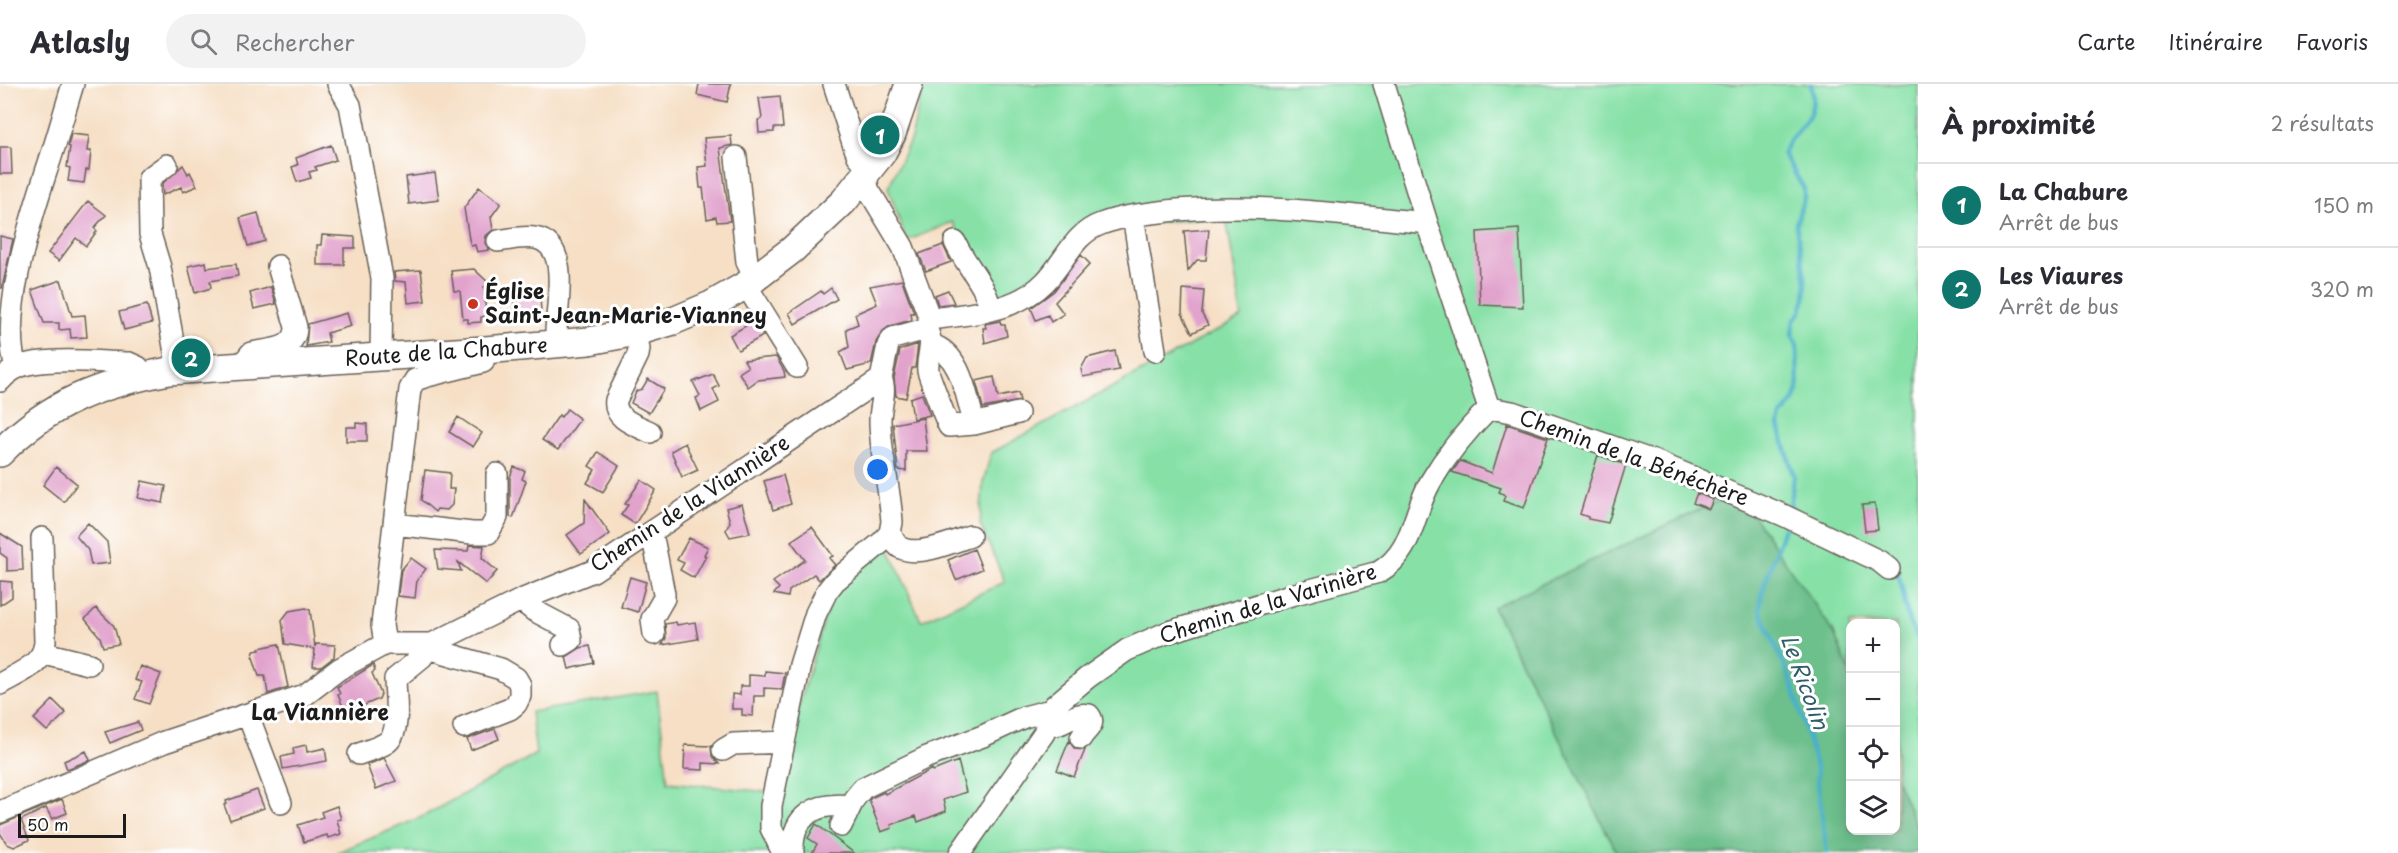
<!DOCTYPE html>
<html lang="fr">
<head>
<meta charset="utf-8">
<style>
  body { margin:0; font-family:"Playpen Sans",sans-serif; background:#f2f2f3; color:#2b2b33 }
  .controls { position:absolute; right:18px; bottom:18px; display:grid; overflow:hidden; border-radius:12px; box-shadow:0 3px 15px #0003 }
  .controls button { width:54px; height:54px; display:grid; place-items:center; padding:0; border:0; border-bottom:2px solid #e1e1e2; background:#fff; color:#2b2b33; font:30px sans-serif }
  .scale { position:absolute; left:18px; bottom:15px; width:108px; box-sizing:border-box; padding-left:6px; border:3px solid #1c1c1c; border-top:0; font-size:16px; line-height:21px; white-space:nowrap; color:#1c1c1c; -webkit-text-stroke:4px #fff; paint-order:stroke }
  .you { position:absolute; left:878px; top:386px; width:21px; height:21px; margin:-15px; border:4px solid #fff; border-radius:50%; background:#1a73e8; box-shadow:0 0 0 9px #1a73e833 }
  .badge { display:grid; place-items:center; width:39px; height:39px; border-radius:50%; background:#0f766e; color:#fff; font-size:20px; font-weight:700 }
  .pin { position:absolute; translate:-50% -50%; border:3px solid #fff; box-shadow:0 2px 6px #0006 }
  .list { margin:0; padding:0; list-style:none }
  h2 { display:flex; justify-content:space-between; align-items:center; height:78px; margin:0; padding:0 24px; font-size:26px }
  h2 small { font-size:20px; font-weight:400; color:#7c7c81 }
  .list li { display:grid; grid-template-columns:39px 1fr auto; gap:18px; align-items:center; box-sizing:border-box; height:84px; padding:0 24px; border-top:2px solid #e1e1e2 }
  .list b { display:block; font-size:22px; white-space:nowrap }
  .list p { margin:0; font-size:20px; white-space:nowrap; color:#7c7c81 }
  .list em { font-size:20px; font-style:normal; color:#7c7c81 }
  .icon { flex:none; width:33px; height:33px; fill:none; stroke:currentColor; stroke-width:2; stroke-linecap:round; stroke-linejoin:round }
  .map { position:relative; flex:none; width:1918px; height:769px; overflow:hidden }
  header { display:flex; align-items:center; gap:36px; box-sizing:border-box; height:84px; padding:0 30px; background:#fff; border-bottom:2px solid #e1e1e2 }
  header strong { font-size:28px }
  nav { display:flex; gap:33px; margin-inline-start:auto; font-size:21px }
  .search { width:420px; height:54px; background:#f2f2f3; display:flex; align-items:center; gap:15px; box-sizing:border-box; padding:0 21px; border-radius:33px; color:#7c7c81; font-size:22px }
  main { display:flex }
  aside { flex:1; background:#fff }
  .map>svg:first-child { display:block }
  .green { fill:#87e1a7; stroke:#527e62; stroke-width:1.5 }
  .forest { fill:#6dbf8c; stroke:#446e54; stroke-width:1.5 }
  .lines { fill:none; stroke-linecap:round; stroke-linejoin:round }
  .stream { stroke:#49b0c8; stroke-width:4.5 }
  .building { fill:#e1a2cc }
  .minor-casing { stroke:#686057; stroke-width:24 }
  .major-casing { stroke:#686057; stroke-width:30 }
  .minor { stroke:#fff; stroke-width:21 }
  .major { stroke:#fff; stroke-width:27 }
  .poi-dot { fill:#c8321e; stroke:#fff; stroke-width:2 }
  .labels { text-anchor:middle; stroke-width:6; stroke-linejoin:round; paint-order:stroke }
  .poi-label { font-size:21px; font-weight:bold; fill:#1c1c1c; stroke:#fff; text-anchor:start }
  .street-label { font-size:21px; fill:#1c1c1c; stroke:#fff }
  .water-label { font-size:22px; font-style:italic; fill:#305f69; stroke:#fff }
  .neighbourhood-label { font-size:22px; font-weight:bold; fill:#1c1c1c; stroke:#fff }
</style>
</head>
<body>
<header>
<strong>Atlasly</strong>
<div class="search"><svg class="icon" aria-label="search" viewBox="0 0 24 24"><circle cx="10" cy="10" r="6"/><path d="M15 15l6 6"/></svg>Rechercher</div>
<nav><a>Carte</a><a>Itinéraire</a><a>Favoris</a></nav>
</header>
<main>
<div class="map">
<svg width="1918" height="769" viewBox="0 0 1918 769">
  <rect width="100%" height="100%" fill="#fff"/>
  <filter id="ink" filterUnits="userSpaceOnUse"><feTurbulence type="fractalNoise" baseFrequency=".0167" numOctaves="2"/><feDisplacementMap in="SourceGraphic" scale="12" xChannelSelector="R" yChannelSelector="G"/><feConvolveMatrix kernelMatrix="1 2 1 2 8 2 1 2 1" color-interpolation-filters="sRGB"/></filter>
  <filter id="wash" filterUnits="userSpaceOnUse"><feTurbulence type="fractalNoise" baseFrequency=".008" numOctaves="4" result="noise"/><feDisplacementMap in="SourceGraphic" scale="24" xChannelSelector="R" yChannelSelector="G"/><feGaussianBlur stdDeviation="1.35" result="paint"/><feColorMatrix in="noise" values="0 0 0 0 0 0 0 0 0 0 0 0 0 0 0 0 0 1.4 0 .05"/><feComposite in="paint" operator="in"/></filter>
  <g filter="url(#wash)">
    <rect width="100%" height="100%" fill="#f6dfc5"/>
    <path class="green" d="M923,0H1918V747L1896,694V540H1850V589L1833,547L1493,523L1617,769H336L422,733L536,670L531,628L657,607L668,698L778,709L792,644L833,507L887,459L921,537L1005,498L980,440L983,399L991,369L1242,233L1226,133L1117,142L1081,160L1037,197L996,218L952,138L907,157L888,104L912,52Z"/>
    <path class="forest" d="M1737,408L1833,547L1850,589V746H1896V694L1918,747V769H1617L1493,523Z"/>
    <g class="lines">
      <path class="stream" d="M1794,426L1790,422L1794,392L1779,342L1781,332L1794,317L1798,306L1797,261L1792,250L1794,236L1801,228L1805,214L1806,198L1796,140L1804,114V105L1783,69C1795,38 1820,40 1811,0
        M1785,441L1762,508L1760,526L1793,602L1815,678L1827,769
        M1896,486C1907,506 1902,535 1918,554"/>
    </g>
    <g id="blocks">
      <path class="building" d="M699,0H731L727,18L697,11Z
        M780,12L783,44H774V48L759,49L758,36L762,35L759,14Z
        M71,50L89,52L87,67H91L89,86H86L84,99L68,97L70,84L67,83L70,63L68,62Z
        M731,52L732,61L720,64L730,137L717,138L716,133L707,135L703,104H700L698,83L707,82L704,54Z
        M331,61L336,76L315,83L317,86L309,88L311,94L297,98L292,83L298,81L296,74Z
        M0,63H11L12,90H0Z
        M183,81L188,90L190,88L197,102L183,108L181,103L163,111L162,100Z
        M435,89L439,116L409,120L406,93Z
        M479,103L501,119L491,133L493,146L486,152L485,159L489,166L477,168L475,161L471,162L469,155L464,124Z
        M88,117L106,131L94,144L97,147L86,162L76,154L59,177L48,169Z
        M258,129L265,157L248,162L240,134Z
        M1209,145L1206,176H1197L1188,187L1184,147Z
        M1519,145L1523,223L1480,221L1477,148Z
        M322,151L355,153V164H344V181H317V161H321Z
        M0,152L13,155L2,204H0Z
        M943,161L951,178L926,187L919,170Z
        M1081,171L1090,180L1055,218L1064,230L1051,238L1048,231L1036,236L1031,224L1054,207Z
        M206,178L207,184L236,180L238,192L210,197L211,204L195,209L188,182Z
        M474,185L492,202L484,203L486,232L481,233V238L468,239V235H463L460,207H454L451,187Z
        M421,186L425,217L408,219L406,198L395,197L394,188Z
        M61,196L72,232L85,231L87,253L71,254L70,245L59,246V239H44L32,206Z
        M902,196L914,229H911L912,236L890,242L883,247L876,258L871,280L847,286L840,268L849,263L846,245L858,240L855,230L877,220L870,202Z
        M271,203L276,220L254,225L250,209Z
        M831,204L837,215L795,240L789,229L821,207L823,210Z
        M1183,205L1204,207L1202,230L1208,241L1192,249L1182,229Z
        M948,206L954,219L938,221L935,211Z
        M536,208V211L540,212L541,228L515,231L514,217L520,216V211Z
        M147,221L152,239L124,246L119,228Z
        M347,229L351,242L327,249L329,258L306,262L308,240Z
        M754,237L763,252L738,266L730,251Z
        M1000,237L1001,241H1005L1007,252L985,259L983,244H986L985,240Z
        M918,260L915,284H912L906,314L896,312L894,294L900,266Z
        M1115,267L1119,286L1083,293L1081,285L1087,274Z
        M776,273L784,287L785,293L758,296L748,303L739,289L748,283L744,276Z
        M713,290L719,302L713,305L719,318L701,327L696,314L700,312L693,298Z
        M994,293L998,313L1018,309L1020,317L983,324L976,297Z
        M648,295L664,305L649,329L631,319L636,307L642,305Z
        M922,310L930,331L913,335L910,314Z
        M567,325L580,335L558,366L542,356L559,331L561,333Z
        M458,333L482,349L473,363L449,348Z
        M923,334L927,367H906V387L898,386L893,340Z
        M356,339L367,340V357H346V343H356Z
        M1507,340L1548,354L1524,424L1503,417L1505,411L1499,408L1501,404L1452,388L1460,377L1492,389Z
        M685,359L698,386L682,393L671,367Z
        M598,368L619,382L603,408L587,399L595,386L589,382Z
        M1598,371L1626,381L1608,439L1588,435V433L1580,430Z
        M56,383L77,400L64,418L43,401Z
        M514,383L525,387L522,395L526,397L513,434L510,433V393Z
        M425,386L450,389L449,405H454L452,421L447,426L437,425L435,428L421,416Z
        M783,391L791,420L773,426L764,397Z
        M641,396L656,406L635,440L621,431L628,421L625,420Z
        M142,397L166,402L163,419L138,414Z
        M1697,409L1713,416L1709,425L1693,419Z
        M585,415L610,450L581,470L567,451L584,439Z
        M742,420L750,449L730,453L726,446L730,438L726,424Z
        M1875,420L1878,446L1865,447L1862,421Z
        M88,439L107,458L110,479L91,481L88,466L76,452Z
        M812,443L833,472L829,474L835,481L819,496L814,490L789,507L788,513L774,510L779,504L773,498L805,476L791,457Z
        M0,449L22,463L23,486L7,487V474L0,469Z
        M689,454L708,463L704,471L706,472L694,494L680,486L684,479L677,476Z
        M469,461L484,462L482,474L497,487L486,500L458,478L461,487L438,485L435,466L468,467Z
        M974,465L982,485L956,496L948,476Z
        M411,474L426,485L417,496L415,514L398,512L401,486Z
        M630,493L646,498L638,528L621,523Z
        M0,497L12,498V513L0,521Z
        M96,524L114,542L119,560L103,563L100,553L85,535Z
        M306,524L310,526L315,563L316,560L335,561L334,573L321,583H313L315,565L285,560L282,536L289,527Z
        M676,538L677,541L695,538L698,555L662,561L666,554L665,540Z
        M279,560L288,603L268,610L265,592H259L253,573L254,567L260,566L259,564Z
        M590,562L594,579L569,585L566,573L580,564Z
        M373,581L375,587L372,589L381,610L379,615L346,629L338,611L340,610L337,603Z
        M140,582L161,590L149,620L135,615L142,598L135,596Z
        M765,587L785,589L782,605L764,604V612H754L753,632L742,631V625H732V610L740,611V602H749V591L765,592Z
        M53,616L66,629L47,647L34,635Z
        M138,638L141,646L110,659L105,648Z
        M495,645L499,655L471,666L467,655Z
        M1069,657L1075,665L1085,666L1074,693L1057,686Z
        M306,661L307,668L325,664L327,677L283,685L281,673L294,670L293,664Z
        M685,661L711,662L712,672L719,680L703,679V686L684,685Z
        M86,667L90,676L67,685L64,677Z
        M384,674L396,697L376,705L367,681Z
        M958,677L966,708L943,716L946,727L918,738L916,732L891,741L892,744L881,748L869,716L871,714L884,708L885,710L932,685L933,687Z
        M257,706L264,724L230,736L224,721L227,720L226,717Z
        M62,715L67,729L52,735L46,724L21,736L29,756L14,763L7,760L0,749V741Z
        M337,722L341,735L337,736L341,750L328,754L327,751L304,758L298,741L323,733L321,728Z
        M816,740L854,769H812L817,760L808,754Z"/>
    </g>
  </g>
  <g filter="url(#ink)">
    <use href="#blocks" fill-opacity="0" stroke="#686057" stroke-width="1.5"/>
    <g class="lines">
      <defs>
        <path id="minor" d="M338,0L350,21L382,194L381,273
          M1384,0L1427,139L1489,324
          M736,73L747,178L755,194
          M167,81L149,94L150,150L160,183L178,286
          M1131,132L1135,144L1155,267
          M498,157C510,155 523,152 535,154C575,161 553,232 556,260
          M955,158C966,182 985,199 991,226
          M746,201L797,283
          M930,235C969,230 1016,228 1045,198C1065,178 1073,150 1101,140C1125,131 1152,129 1177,126C1261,119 1344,131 1427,139
          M926,245C936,261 926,271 928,287C929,292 947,339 949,342L974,340L1018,329
          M636,248L639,265L638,271L616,316C613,335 636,341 650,348
          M932,261C958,269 965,304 971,327
          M248,281L247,274L251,269C268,265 296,267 296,243L278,182
          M16,284C0,230 29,141 46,88C56,59 64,29 73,0
          M0,297C7,289 18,282 28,280C56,274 100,278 129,279L138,283L141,292
          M1489,324L1512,328L1659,379L1783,431L1879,477L1889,485
          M394,440L472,449H488L497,433V390
          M890,449C893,454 895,461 901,464C918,473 953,458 970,452
          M650,450L654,459L664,510V514L652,535L654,550
          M521,516L533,526L569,545L571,556L563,561
          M385,560L382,541L410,305L415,296L427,292L483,278L485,266
          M428,561L431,565L501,585L516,594L520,601V612L516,620L510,625L464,643
          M44,569L89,580
          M0,600C18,589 44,581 45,558L42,454
          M248,631L281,719
          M1048,641C1064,644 1073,627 1089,631C1097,641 1085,646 1081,654
          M723,666L733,660L784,658
          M359,670C367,667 378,664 386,659C402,649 395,611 395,595L422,573L429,563
          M0,728L164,658L305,611L339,585L385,560H432L521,516L593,487L881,295L888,261L893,254L926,245L930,235L903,163L868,105L864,78L858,72L853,59L834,0
          M841,742L854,715L863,704L927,673L983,652L1024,633L1051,626
          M783,769L771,744V722L800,581L816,529L827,507L835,497L882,458L890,449L892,438C890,404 880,371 880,336C880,323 887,306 881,295
          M793,769C791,731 816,718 850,722
          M960,769L1044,649L1051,626L1055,621L1087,594L1127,566L1166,549L1291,511L1379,488C1414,468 1412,429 1431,397C1447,370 1467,346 1489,324"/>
        <path id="major" d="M0,369C50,318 100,300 169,287L485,266L589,257L636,248L673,237L711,221L746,201L792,166L844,117L882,69L892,50L909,0"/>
      </defs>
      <use href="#minor" class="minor-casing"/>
      <use href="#major" class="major-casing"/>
      <use href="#minor" class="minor"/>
      <use href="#major" class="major"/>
    </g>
  </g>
  <circle class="poi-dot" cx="473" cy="220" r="6"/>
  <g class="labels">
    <g class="poi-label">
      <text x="485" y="215">Église<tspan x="485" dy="24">Saint-Jean-Marie-Vianney</tspan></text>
    </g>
    <g class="street-label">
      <text transform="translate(446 268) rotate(-4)" y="7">Route de la Chabure</text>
      <text transform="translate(1634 374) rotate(20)" y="7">Chemin de la Bénéchère</text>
      <text transform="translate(690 420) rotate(-33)" y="7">Chemin de la Viannière</text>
      <text transform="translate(1268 520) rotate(-17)" y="7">Chemin de la Varinière</text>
    </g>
    <g class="water-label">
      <text transform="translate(1805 598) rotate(70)" y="8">Le Ricolin</text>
    </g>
    <g class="neighbourhood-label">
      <text x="320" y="636">La Viannière</text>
    </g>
  </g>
</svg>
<div class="controls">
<button>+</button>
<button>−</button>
<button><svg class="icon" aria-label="locate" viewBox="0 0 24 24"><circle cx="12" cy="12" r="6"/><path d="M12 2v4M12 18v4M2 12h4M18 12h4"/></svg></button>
<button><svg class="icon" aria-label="layers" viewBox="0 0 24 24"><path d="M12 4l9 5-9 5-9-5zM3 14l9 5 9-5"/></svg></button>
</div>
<div class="scale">50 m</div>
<div class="you"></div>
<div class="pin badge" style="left:880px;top:51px">1</div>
<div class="pin badge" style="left:191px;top:274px">2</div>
</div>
<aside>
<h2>À proximité<small>2 résultats</small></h2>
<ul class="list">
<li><span class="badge">1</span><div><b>La Chabure</b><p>Arrêt de bus</p></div><em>150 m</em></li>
<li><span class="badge">2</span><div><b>Les Viaures</b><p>Arrêt de bus</p></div><em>320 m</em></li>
</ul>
</aside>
</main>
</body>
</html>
